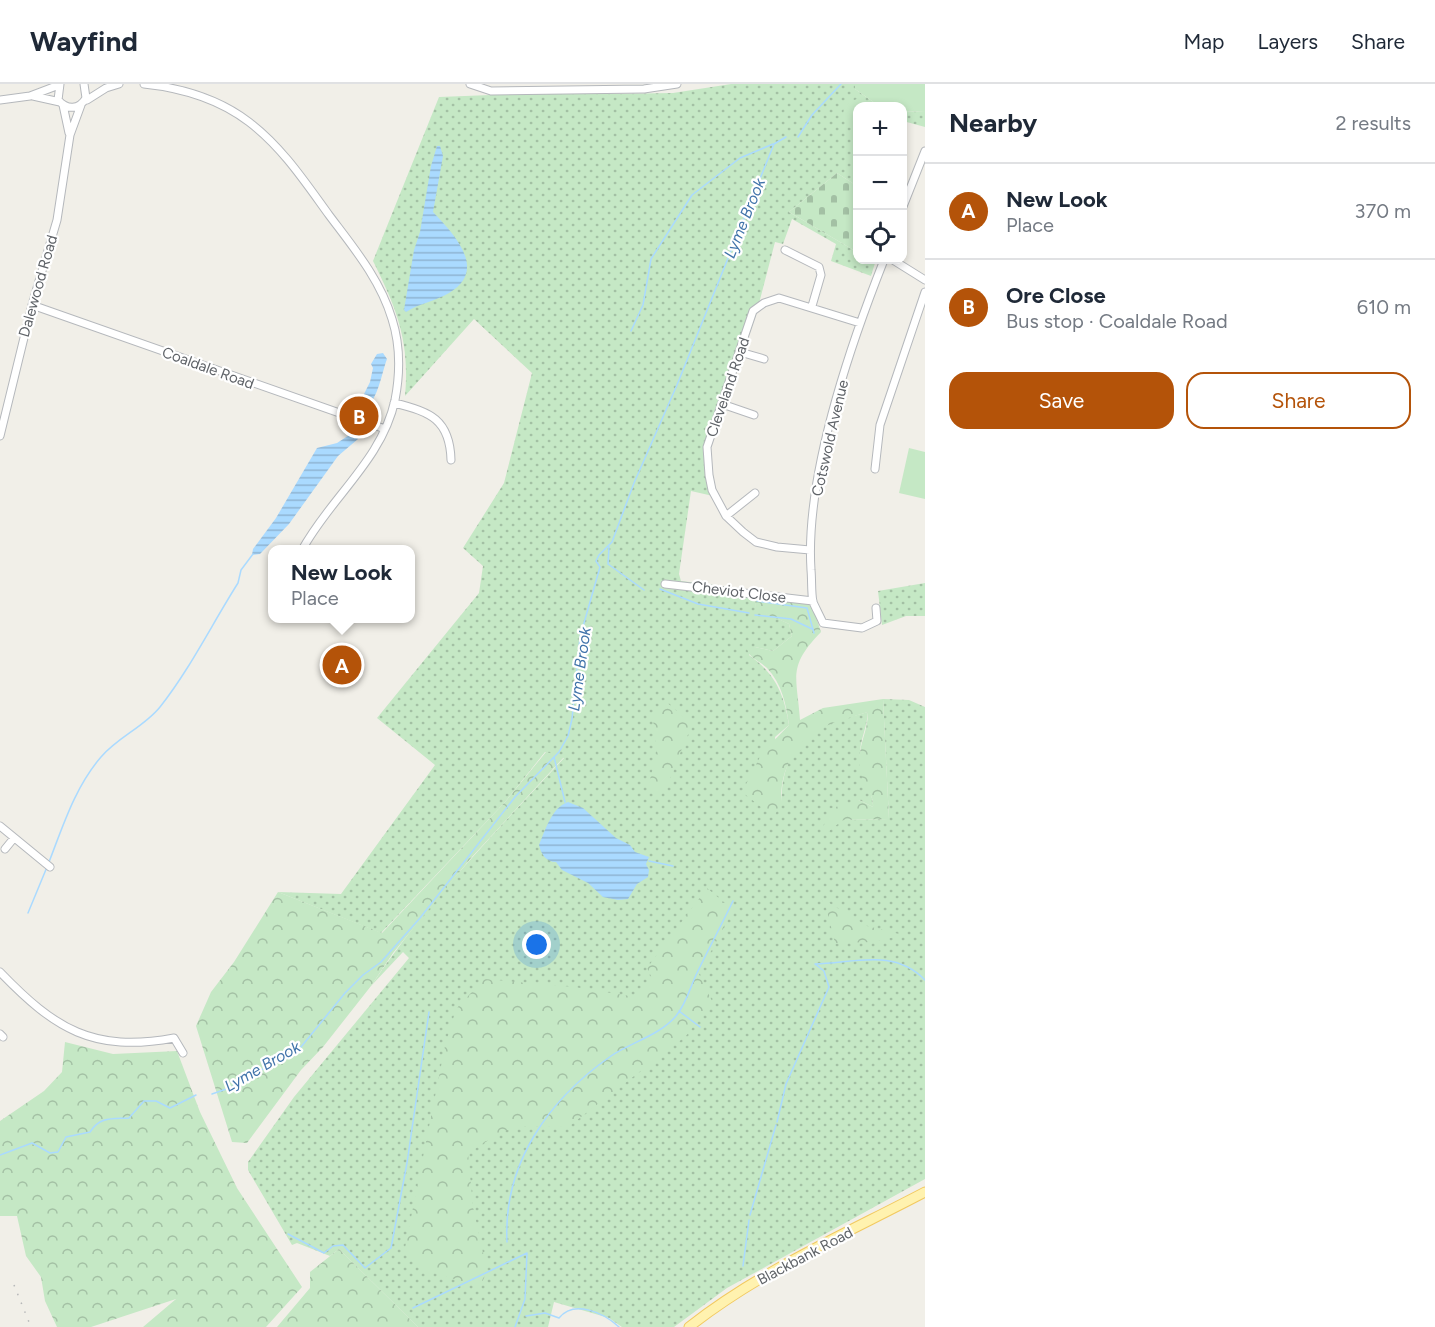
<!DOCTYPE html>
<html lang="en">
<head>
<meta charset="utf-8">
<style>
  body { margin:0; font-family:Figtree,sans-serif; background:#f6f6f7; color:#1f2937 }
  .controls { position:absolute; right:18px; top:18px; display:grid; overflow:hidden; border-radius:12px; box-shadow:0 3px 9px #0003 }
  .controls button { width:54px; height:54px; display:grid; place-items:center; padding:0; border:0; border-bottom:2px solid #e0e1e3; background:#fff; color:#1f2937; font:30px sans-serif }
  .you { position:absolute; left:537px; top:861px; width:21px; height:21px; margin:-15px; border:4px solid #fff; border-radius:50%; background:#1a73e8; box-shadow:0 0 0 9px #1a73e833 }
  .badge { display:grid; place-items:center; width:39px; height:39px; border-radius:50%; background:#b45309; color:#fff; font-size:20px; font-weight:700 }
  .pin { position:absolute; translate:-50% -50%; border:3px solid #fff; box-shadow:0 2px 6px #0006 }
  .popup { position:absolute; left:268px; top:461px; width:147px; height:78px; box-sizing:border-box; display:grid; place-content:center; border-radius:12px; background:#fff; filter:drop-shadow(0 2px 4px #0005); font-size:20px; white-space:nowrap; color:#747a83 }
  .popup b { font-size:22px; color:#1f2937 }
  .popup::after { content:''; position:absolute; left:50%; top:100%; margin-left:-12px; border:12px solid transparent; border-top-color:#fff }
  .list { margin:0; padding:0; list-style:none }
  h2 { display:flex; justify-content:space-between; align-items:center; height:78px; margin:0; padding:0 24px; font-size:26px }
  h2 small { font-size:20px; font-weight:400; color:#747a83 }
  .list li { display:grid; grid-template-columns:39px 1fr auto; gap:18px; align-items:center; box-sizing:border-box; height:96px; padding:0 24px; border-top:2px solid #e0e1e3 }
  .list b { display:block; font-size:22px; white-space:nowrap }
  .list p { margin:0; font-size:20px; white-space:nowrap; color:#747a83 }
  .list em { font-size:20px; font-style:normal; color:#747a83 }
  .actions { display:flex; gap:12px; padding:18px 24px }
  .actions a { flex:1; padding:14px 0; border:2px solid #b45309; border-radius:18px; text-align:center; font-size:21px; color:#b45309 }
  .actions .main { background:#b45309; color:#fff }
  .icon { flex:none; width:33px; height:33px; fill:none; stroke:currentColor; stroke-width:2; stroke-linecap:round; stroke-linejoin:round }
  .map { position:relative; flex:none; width:925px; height:1243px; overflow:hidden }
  header { display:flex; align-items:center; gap:36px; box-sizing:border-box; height:84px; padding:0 30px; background:#fff; border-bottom:2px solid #e0e1e3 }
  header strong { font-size:28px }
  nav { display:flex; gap:33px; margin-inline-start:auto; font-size:21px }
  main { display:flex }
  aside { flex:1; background:#fff }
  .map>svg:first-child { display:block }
  .grass { fill:url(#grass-dots) }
  .forest { fill:url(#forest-crowns) }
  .cemetery { fill:url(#cemetery-stones) }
  .park { fill:#c5e8c5 }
  .water { fill:url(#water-rules) }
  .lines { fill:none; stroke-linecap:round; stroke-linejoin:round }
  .stream { stroke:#aadaff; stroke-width:1.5 }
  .minor-casing { stroke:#b5b8bc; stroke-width:9 }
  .major-casing { stroke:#f2c960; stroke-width:11 }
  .minor { stroke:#fff; stroke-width:7 }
  .major { stroke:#fff2af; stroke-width:9 }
  .rail { stroke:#b6b7b8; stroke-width:1.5; stroke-dasharray:1.5 8; stroke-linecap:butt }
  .labels { text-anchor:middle; stroke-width:4.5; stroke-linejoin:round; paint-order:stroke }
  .street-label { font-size:15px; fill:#5f6368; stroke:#fff }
  .water-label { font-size:16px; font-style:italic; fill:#4174aa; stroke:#fff }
</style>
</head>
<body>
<header>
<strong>Wayfind</strong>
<nav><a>Map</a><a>Layers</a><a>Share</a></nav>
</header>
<main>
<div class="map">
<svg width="925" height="1243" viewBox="0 0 925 1243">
  <defs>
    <pattern id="grass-dots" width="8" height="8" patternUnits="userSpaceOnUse" patternTransform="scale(1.5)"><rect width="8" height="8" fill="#c5e8c5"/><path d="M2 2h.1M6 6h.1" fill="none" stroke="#a3c0a4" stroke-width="1.8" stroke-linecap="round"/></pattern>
    <pattern id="forest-crowns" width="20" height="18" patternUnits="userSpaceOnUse" patternTransform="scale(1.5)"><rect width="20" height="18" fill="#c5e8c5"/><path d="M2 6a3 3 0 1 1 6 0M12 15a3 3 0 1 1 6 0" fill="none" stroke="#a3c0a4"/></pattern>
    <pattern id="cemetery-stones" width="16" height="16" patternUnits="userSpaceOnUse" patternTransform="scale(1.5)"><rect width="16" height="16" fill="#c5e8c5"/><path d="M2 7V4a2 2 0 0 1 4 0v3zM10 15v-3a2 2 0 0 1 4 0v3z" fill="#a3c0a4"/></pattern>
    <pattern id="water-rules" width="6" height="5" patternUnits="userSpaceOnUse" patternTransform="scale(1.5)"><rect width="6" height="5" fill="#aadaff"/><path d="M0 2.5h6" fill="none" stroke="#8eb4d2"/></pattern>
  </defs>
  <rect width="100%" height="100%" fill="#f1efe8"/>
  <path class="grass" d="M731,0H855V5L879,22H858L857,102L837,89L789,128L857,168L858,176H870L875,179L871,192L831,177L836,160L792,135L783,160L775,158L756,231L711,359L709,381L713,412L691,407L679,490L681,497L755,506L756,524L789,540L792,552L773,567L755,563L749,571C775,590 784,609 789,641L775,653L782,718C780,697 789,666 806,652C823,638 848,634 868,628C867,645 859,657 860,674C862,691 874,711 873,723L859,716L843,736L889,735L883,615L909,616L925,623V1095L727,1204L674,1243H622L609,1234L554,1218L548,1243H418L339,1165L330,1172L297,1159L292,1161L248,1086V1078L294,1013L409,874L403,868L371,902C426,819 497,746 564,674L545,668L505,718L381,849L278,808L341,810L435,681L377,634L479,509L483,482L463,464L504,399L532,289L474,235L405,312C410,258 397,225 373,177L439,13L574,8L611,10L673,9Z
    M902,27L925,28V43L903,37Z
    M925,499V532H906L882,541L878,507Z"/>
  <path class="forest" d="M755,514L808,520L813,524L821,548C787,583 797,592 800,636L823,624L883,615L889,735L843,736L820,754L829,725L859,716L873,723C874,711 866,704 862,693C854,664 868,652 868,628C829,640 800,645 785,688C779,707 784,715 774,733L742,708L762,669L789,641C786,620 782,600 767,584C760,577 750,575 747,565L755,563L773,567L792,552L789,540L756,525Z
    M664,616L693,641C680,663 676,689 661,710L648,703L657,669L653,635Z
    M546,668L564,673L471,774L393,869L371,902L323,963L301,986L247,1059L232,1058L196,942L211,908L234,878L278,808L382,849L505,718Z
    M707,804L733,826L699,890L712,917L686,952L568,1043L518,1042L500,1049L468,1069L473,1123L487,1187L480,1203L428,1187L404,1169L445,962L456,925L484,895L574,903L636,913L653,896L647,884Z
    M821,814L867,842L903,851L873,858L835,859L826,823Z
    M65,958L113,970L177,967L200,1028L237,1104L302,1203L266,1243H143L176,1215L91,1243H57L45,1217L41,1193L26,1172L17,1132H0V1037L44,1007L62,988Z
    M339,1165L418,1243H277L310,1204V1188Z"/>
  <path class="cemetery" d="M837,89L857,102V168L789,128Z"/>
  <path class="park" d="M855,0H925V28L903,27L902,22H879L855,5Z
    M857,15L863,19L858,22L857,38H848L843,33C843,22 847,18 857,15Z
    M909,364L925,368V415L899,409Z"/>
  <path class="water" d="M437,62H440L443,72L433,128C453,149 489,186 449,209C436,217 420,219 406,228L404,226L414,166L420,148L431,82Z
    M383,269L387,275C381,291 379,313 365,325L361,316L370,298L373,284L371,280L377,270Z
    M354,348L358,355L338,372L289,440L260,470L252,471L253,465L276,434L317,364L337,359Z
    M568,718L583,724L616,754L630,761L635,768L649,773L646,780L649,786L648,793L637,800L628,815L618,816L603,813L588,799L562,786L556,778C546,778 541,770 539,761C545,747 552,723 568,718Z"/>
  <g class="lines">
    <path class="stream" d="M798,53L812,31L841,0
      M631,247L643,221L651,175L692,111L740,74L773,60
      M609,463L608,480L644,506
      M660,505L698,520L749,529
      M757,517L807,524L814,549
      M755,531L791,535L812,545
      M554,673L565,718
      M649,777L673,782
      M49,778C63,742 75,703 101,673C118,653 144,643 160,623C190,585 212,540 238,499L241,486L253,470
      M28,829L47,783
      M679,927L700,943
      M212,1010L232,1003L301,963L345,909L363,891L381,878L420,834L515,713L559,668L568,652L572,635L580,553L600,483L596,477L599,471L612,458L634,399L677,301L774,60L786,53
      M777,1038L786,1000L829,903L824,887L815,880C855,879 894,864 925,896
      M0,1071L32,1059L50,1069L58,1068L66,1053L90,1048C100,1032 113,1035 129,1034L144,1017H156L170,1024L196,1011
      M750,1131L776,1041
      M288,1150L324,1169L333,1162L343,1161L365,1184L391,1164L407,1079L429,928
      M507,1158C503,1080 548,1016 611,972C632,958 660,951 676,932C686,920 690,904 696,891C708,866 721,842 733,817
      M743,1182L749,1136
      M413,1224L527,1169L525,1215L515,1243
      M526,1232L545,1229L559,1234C574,1215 604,1229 619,1243"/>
    <defs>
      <path id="minor" d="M60,0L58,16C67,26 79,26 86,14L84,0
        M144,0C182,4 219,15 249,38C282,63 305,98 329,131C353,163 380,195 392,235C400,260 400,290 395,316C382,376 330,414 302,466
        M470,0L491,7L644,5L677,0
        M33,12L60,18
        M0,16L30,12L59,1
        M87,16L106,4L119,0
        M63,21L69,49
        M902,125L925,67
        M785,166L819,183L821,191L812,222
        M893,176L925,196
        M32,221L385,345
        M740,268L764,275
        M394,319C430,327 450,336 451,376
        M722,320L754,331
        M0,352L32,221L57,136L70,51L81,21
        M875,385L880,341L925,208
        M726,432L755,409
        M810,466L777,463L756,458L743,448L726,432L712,406L709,391L707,363L753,227L764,219L779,214L860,239
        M665,500L813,517
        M876,524L877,537L862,544L823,539C820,532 816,525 813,518C811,508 812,496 811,486C805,393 850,262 884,176
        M0,742L50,783
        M5,765L14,754
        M0,888C55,945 93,969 174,954L183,969
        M0,950L3,953"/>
      <path id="major" d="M689,1243C760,1187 845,1150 925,1108"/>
    </defs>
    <use href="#minor" class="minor-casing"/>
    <use href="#major" class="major-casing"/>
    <use href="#minor" class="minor"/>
    <use href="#major" class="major"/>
    <path class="rail" d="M14,1201L31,1243"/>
  </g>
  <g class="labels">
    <g class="street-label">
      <text transform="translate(38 202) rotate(-74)" y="5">Dalewood Road</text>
      <text transform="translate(208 284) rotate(20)" y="5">Coaldale Road</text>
      <text transform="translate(728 303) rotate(-71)" y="5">Cleveland Road</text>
      <text transform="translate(830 354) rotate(-77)" y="5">Cotswold Avenue</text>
      <text transform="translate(739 508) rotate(7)" y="5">Cheviot Close</text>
      <text transform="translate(805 1172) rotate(-28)" y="5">Blackbank Road</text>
    </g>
    <g class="water-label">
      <text transform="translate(744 134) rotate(-68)" y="6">Lyme Brook</text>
      <text transform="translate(579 585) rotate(-82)" y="6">Lyme Brook</text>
      <text transform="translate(262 982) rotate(-30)" y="6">Lyme Brook</text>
    </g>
  </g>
</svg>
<div class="controls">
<button>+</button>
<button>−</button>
<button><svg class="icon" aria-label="locate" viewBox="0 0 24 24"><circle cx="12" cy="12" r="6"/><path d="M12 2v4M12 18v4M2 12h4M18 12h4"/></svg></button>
</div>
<div class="you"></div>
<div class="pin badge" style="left:342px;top:581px">A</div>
<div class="popup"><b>New Look</b>Place</div>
<div class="pin badge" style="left:359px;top:332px">B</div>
</div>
<aside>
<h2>Nearby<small>2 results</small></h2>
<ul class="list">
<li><span class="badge">A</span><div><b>New Look</b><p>Place</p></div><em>370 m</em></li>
<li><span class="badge">B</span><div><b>Ore Close</b><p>Bus stop · Coaldale Road</p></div><em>610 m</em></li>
</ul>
<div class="actions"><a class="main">Save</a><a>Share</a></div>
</aside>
</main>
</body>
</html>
